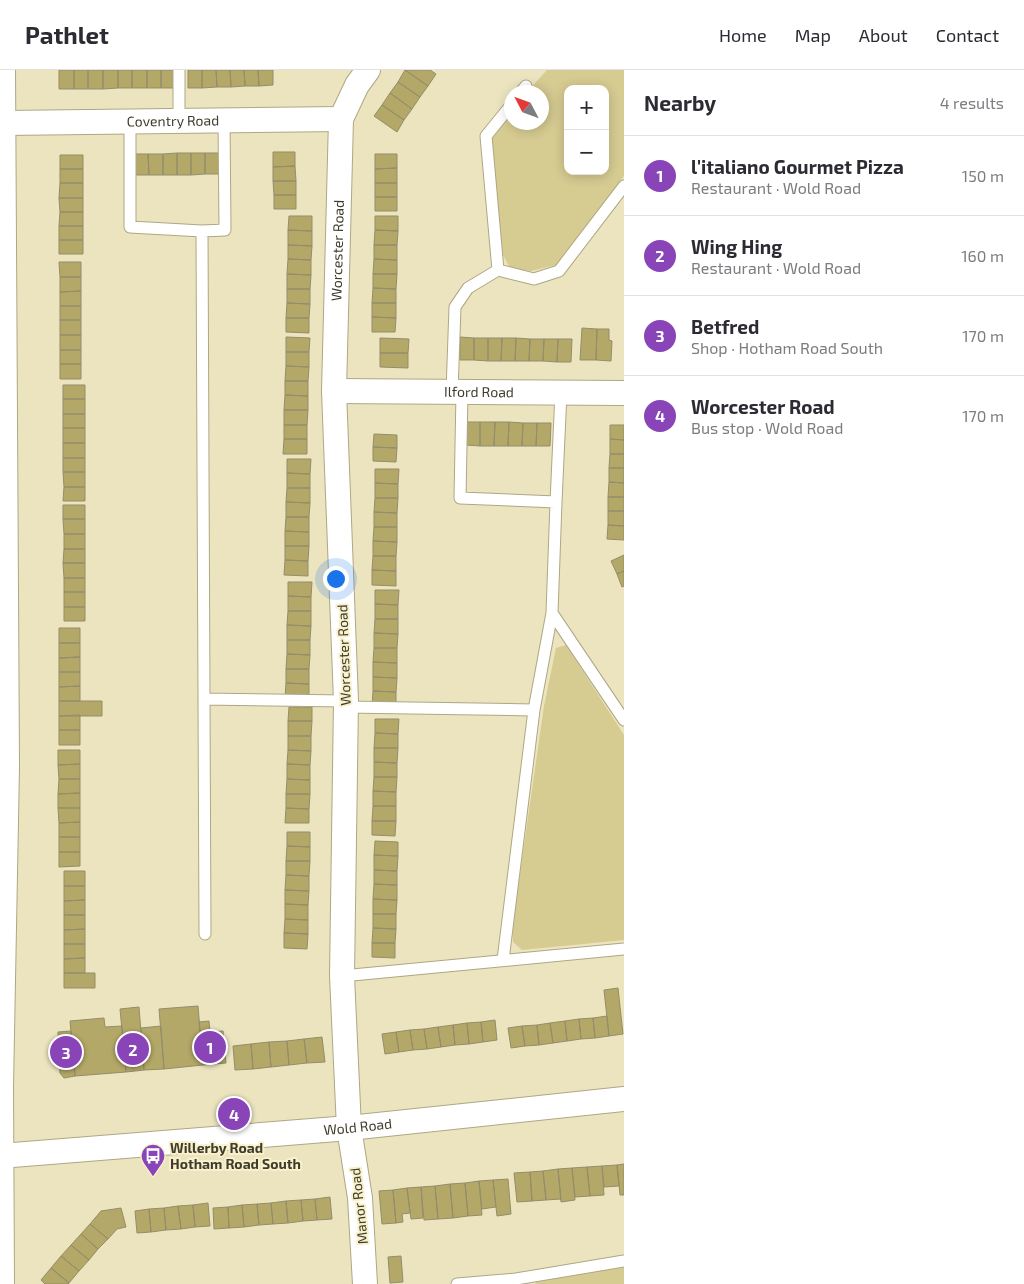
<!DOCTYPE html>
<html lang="en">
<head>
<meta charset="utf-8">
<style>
  body { margin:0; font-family:"Exo 2",sans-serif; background:#f7f7f7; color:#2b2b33 }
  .controls { position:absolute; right:15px; top:15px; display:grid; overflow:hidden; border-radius:10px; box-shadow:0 2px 12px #0003 }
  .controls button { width:45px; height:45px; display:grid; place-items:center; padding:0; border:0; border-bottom:1px solid #e1e1e2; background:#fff; color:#2b2b33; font:25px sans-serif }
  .compass { position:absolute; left:504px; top:15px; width:45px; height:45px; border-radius:50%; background:#fff; box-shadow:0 2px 12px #0003; rotate:311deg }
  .you { position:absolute; left:335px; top:508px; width:18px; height:18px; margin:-12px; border:4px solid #fff; border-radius:50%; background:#1a73e8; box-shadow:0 0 0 8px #1a73e833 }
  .badge { display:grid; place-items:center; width:32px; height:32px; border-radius:50%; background:#8944b8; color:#fff; font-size:16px; font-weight:700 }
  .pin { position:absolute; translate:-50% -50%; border:2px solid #fff; box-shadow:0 1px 5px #0006 }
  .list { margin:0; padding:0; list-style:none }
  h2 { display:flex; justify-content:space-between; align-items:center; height:65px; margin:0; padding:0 20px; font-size:21px }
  h2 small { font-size:16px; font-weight:400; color:#7c7c81 }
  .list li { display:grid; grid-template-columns:32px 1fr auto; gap:15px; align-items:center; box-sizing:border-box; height:80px; padding:0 20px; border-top:1px solid #e1e1e2 }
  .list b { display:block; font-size:19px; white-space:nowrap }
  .list p { margin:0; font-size:16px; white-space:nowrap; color:#7c7c81 }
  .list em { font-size:16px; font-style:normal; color:#7c7c81 }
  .map { position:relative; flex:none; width:624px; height:1214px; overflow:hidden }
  header { display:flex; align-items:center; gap:30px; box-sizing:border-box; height:70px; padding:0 25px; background:#fff; border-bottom:1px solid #e1e1e2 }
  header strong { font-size:24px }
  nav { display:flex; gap:28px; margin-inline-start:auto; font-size:18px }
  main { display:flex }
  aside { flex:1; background:#fff }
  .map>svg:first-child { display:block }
  .green { fill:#d6cb91; fill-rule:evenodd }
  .building { fill:#b4a868; stroke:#938d6a }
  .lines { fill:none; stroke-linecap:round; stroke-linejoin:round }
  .service-casing { stroke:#aea784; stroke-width:13 }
  .minor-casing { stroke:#aea784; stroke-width:26 }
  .service { stroke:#fff; stroke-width:11 }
  .minor { stroke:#fff; stroke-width:24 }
  .labels { text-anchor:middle; stroke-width:4; stroke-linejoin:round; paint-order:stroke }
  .street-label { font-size:14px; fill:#3f3c2d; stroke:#f8f1cc }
  .poi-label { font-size:14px; font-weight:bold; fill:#3f3c2d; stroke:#f8f1cc; text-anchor:start }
</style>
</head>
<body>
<header>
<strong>Pathlet</strong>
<nav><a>Home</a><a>Map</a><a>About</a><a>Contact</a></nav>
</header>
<main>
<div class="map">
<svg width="624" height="1214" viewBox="0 0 624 1214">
  <rect width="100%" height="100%" fill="#ebe4bf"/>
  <path class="green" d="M547,0H624V106L556,195L531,201L510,198L503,185L490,69L511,42L512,52H542V22H527ZM568,19H605V101H568Z
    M566,575L624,665V870L522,880L513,872L512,859L544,636L556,578Z
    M624,1197V1214H535L537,1210Z"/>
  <path class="building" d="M59,0H74V19H59Z
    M74,0H88V19H74Z
    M88,0H103V19H88Z
    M103,0H118V18L103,19Z
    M118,0H132V18H118Z
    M132,0H147V18H132Z
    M147,0H161V18H147Z
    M161,0H176V18H161Z
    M188,0H202V18H188Z
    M202,0H216L217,17L202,18Z
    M216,0H230L231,17H217Z
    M230,0H244L245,16L231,17Z
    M244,0H258L259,16H245Z
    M258,0H273V15L259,16Z
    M405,0H430L436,4L428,16Z
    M405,0L428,16L420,27L398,12Z
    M398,12L420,27L412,39L390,23Z
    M390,23L412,39L404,50L382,35Z
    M382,35L404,50L397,62L374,46Z
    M273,82H295V96L273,97Z
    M177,83H191V105H177Z
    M177,83V105H163V84Z
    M191,83H205V104L191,105Z
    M205,83H219L220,104H205Z
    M134,84H148L149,105H134Z
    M148,84H163V105H149Z
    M375,84H397V98L375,99Z
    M60,85H83V99H60Z
    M295,96L296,111H273V97Z
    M397,98V113H375V99Z
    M60,99H83V113H60Z
    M273,111H296V125H274Z
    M60,113H83V128H59Z
    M375,113H397V127H375Z
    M274,125H296V139H274Z
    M375,127H397V141H375Z
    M59,128H83V142H60Z
    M60,142H83V156H59Z
    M289,146H312V161L288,160Z
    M375,146H398V161L375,160Z
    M59,156H83V170H59Z
    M288,160L312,161V176L288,175Z
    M375,160L398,161L397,175H374Z
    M59,170H83V184H59Z
    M288,175L312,176L311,190L288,189Z
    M374,175H397V190L374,189Z
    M288,189L311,190V205L287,204Z
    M374,189L397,190V204H373Z
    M59,192H81V207H60Z
    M287,204L311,205L310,219H287Z
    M373,204H397L396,219L373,218Z
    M60,207H81V221L60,222Z
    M373,218L396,219V233H372Z
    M287,219H310V234L287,233Z
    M81,221V236H60V222Z
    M287,233L310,234L309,248H286Z
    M372,233H396V248L372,247Z
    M60,236H81V250H60Z
    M372,247L396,248L395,262H372Z
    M286,248H309V263L286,262Z
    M60,250H81V265H60Z
    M582,258L597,259L596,290H580Z
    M597,259H609V270L612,271L611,291L596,290Z
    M60,265H81V280H60Z
    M286,267L310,268L309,282H286Z
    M460,267L474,268V290H460Z
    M380,268L409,269L408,283H380Z
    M474,268H488V291L474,290Z
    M488,268H502L501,291H488Z
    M502,268H516L515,291H501Z
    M516,268L530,269L529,291H515Z
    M530,269H544L543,291H529Z
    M544,269H558L557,292L543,291Z
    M558,269H572L571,292H557Z
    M60,280H81V294H60Z
    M286,282H309V297L286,296Z
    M380,283H408V298L380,297Z
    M60,294H81V309H60Z
    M286,296L309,297L308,311H285Z
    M285,311H308V326L285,325Z
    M63,315H85V329H63Z
    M285,325L308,326V340H284Z
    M63,329H85V344H63Z
    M284,340H308L307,355H284Z
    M63,344H85V358H63Z
    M466,352H480V376L466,375Z
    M480,352H495L494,376H480Z
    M495,352H509L508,376H494Z
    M509,352L523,353L522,376H508Z
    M523,353H537L536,376H522Z
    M537,353H551L550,376H536Z
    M284,355H307V369H284Z
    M610,355H624V370L610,369Z
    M63,358H85V373H63Z
    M374,364L397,365V378L373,377Z
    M284,369H307V384H283Z
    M610,369L624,370V384H610Z
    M63,373H85V388H63Z
    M373,377L397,378L396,392L373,391Z
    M610,384H624V398H609Z
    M63,388H85V402H63Z
    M287,389H311L310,404L287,403Z
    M609,398H624V413L609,412Z
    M375,399H399L398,414L375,413Z
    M63,402H85V417H64Z
    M287,403L310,404V418H287Z
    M609,412L624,413V427H608Z
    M375,413L398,414V428H375Z
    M64,417H85V431H63Z
    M287,418H310V433L286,432Z
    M608,427H624V441H608Z
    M375,428H398L397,443L374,442Z
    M286,432L310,433L309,447H286Z
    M63,435H85V449H63Z
    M608,441H624V456L608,455Z
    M374,442L397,443V457H374Z
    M286,447H309V462L285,461Z
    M63,449H85V464H64Z
    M608,455L624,456V470L607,469Z
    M374,457H397V472L373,471Z
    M285,461L309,462V476H285Z
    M64,464H85V479H64Z
    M373,471L397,472L396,486H373Z
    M285,476H309L308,491L285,490Z
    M64,479H85V493H63Z
    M624,485V501L617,504L611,491Z
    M373,486H396V501L372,500Z
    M285,490L308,491V506L284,505Z
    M63,493H85V508H64Z
    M372,500L396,501V516L372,515Z
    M624,501V516L622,517L617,504Z
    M64,508H85V522H64Z
    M288,512H312L311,527L288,526Z
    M375,520H399L398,535L375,534Z
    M64,522H85V537H64Z
    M288,526L311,527V541H288Z
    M375,534L398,535V549H375Z
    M64,537H85V551H64Z
    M288,541H311V556L287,555Z
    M375,549H398V564L374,563Z
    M287,555L311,556L310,570H287Z
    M59,558H80V573H59Z
    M374,563L398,564L397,578H374Z
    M287,570H310V585L287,584Z
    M59,573H80V587L59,588Z
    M374,578H397V593L373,592Z
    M287,584L310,585L309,599H286Z
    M80,587V602H59V588Z
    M373,592L397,593V608L373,607Z
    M286,599H309V614L286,613Z
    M59,602H80V616L59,617Z
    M373,607L397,608L396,622L373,621Z
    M286,613L309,614V629L285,628Z
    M80,616V631H59V617Z
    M373,621L396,622V637L372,636Z
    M59,631H102V646H59Z
    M289,637H312V651H288Z
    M80,645V660H59V646Z
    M375,649H399L398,664L375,663Z
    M288,651H312L311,666H288Z
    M59,660H80V675H59Z
    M375,663L398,664V678H374Z
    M288,666H311V681L288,680Z
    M374,678H398L397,693L374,692Z
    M58,680H80V694L58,695Z
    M288,680L311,681L310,695L287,694Z
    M374,692L397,693V707H374Z
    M80,694V709H59L58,695Z
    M287,694L310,695V710L287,709Z
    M374,707H397L396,722L373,721Z
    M59,709H80V723L58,724Z
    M287,709L310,710V724H286Z
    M373,721L396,722V736H373Z
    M80,723V738H58V724Z
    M286,724H310L309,739L286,738Z
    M373,736H396V751H372Z
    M58,738H80V752L59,753Z
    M286,738L309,739V753H285Z
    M372,751H396L395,766L372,765Z
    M80,752V767H59V753Z
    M287,762H310V777L287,776Z
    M59,767H80V782H59Z
    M375,771L398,772V786L374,785Z
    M287,776L310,777V791H286Z
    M59,782H80V796L59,797Z
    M374,785L398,786L397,801L374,800Z
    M286,791H310L309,806L286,805Z
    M374,800L397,801V815L374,814Z
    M64,801H85V816H64Z
    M286,805L309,806V821L285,820Z
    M374,814L397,815V830L373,829Z
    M64,816H85V830L64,831Z
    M285,820L309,821L308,835L285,834Z
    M373,829L397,830L396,844H373Z
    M85,830V845H64V831Z
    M285,834L308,835V850L285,849Z
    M373,844H396V859L373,858Z
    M64,845H85V859L64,860Z
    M285,849L308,850V864L284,863Z
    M373,858L396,859L395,873H372Z
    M85,859V874H64V860Z
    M284,863L308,864L307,879L284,878Z
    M372,873H395V888L372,887Z
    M64,874H85V888L64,889Z
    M85,888V903H64V889Z
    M64,903H95V918H64Z
    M618,918L623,964L609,966L604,920Z
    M198,936L203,995L164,999L159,939Z
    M139,937L144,1000L126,1002L120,939Z
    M607,946L609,966L595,968L593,948Z
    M104,948L105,957L122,956L126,1002L75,1006L70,951Z
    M593,948L595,968L581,969L579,949Z
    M579,949L581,969L567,971L565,951Z
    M495,950L497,970L483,972L481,952Z
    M209,951L210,962L223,961L226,993L203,995L199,952Z
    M565,951L567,971L553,973L550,953Z
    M481,952L483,972L469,974L467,953Z
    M467,953L469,974L455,975L453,955Z
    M550,953L553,973L539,975L537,955Z
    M453,955L455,975L441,977L438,957Z
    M537,955L539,975L525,976L522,956Z
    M161,956L164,999L144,1000L141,958Z
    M522,956L525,976L511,978L508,958Z
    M438,957L441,977L427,979L424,959Z
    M424,959L427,979L413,980L410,960Z
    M410,960L413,980L399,982L396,962Z
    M71,961L75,1006L64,1008L60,1003L58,962Z
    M396,962L399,982L385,984L382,964Z
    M322,967L325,992L307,993L304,969Z
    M304,969L307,993L289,995L287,971Z
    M287,971L289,995L271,997L269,972Z
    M269,972L271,997L253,999L251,974Z
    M251,974L253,999L235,1000L233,976Z
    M624,1094V1125H620L617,1095Z
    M617,1095L619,1116L604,1117L602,1096Z
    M602,1096L604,1125L590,1126L587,1097Z
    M587,1097L590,1126L575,1127L572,1098Z
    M572,1098L575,1130L561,1132L558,1099Z
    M558,1099L561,1129L546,1130L543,1101Z
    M543,1101L546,1130L532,1131L530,1102Z
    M530,1102L532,1131L517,1132L514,1103Z
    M508,1109L511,1144L497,1146L493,1110Z
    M493,1110L496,1137L482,1139L479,1111Z
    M479,1111L482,1145L468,1146L465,1113Z
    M465,1113L468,1146L453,1148L450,1114Z
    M450,1114L453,1148L438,1149L435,1116Z
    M435,1116L438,1149L424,1150L421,1117Z
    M421,1117L423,1148L411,1149L407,1118Z
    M407,1118L410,1143L402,1144L403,1152L396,1153L393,1120Z
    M393,1120L396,1153L382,1154L379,1121Z
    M330,1127L332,1149L317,1150L315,1129Z
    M315,1129L317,1150L303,1151L301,1130Z
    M301,1130L303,1151L288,1153L286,1131Z
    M286,1131L288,1153L273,1154L271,1133Z
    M208,1133L210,1156L195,1157L193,1135Z
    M271,1133L273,1154L259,1155L257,1134Z
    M257,1134L259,1155L244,1157L242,1135Z
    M193,1135L195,1157L181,1159L178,1136Z
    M242,1135L244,1157L229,1158L228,1137Z
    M178,1136L181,1159L166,1160L164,1138Z
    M228,1137L229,1158L214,1159L213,1138Z
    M121,1138L126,1157L117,1159L108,1169L90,1154L101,1141Z
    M164,1138L166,1160L151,1162L149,1139Z
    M149,1139L151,1162L137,1163L135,1141Z
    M90,1154L108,1169L98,1179L81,1164Z
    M81,1164L98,1179L89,1190L71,1175Z
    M71,1175L89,1190L79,1201L61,1186Z
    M61,1186L79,1201L69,1213L51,1198Z
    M401,1186L403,1212L390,1213L388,1187Z
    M51,1198L69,1213L68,1214H45L41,1210Z"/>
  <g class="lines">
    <defs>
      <path id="service" d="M521,22L526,16
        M179,51V0
        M130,52V157L202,161L205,864
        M202,161L225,160L224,50
        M498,200L486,66L512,34
        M452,322L455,237L468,218L498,200L534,209L559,201L624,116
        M462,323L460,428L556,432L552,543L624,650
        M556,432L561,323
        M204,629L346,631
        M345,637L534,640L503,890
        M534,640L552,543
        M342,906L624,879
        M457,1214L516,1209L624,1191"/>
      <g id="minor">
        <path id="s1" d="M4,53L341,49"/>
        <path id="s2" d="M334,321L624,323"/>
        <path id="s3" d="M0,1086L349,1058L624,1029"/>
        <path d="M2,1214L1,1017L7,697L3,0"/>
        <path id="s4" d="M365,1214L360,1128L349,1058L342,906L346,631L334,321L341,49L357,15L368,0"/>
      </g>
    </defs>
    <use href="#service" class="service-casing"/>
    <use href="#minor" class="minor-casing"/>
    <use href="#service" class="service"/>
    <use href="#minor" class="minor"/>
  </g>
  <defs>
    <symbol id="bus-pin" viewBox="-11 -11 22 30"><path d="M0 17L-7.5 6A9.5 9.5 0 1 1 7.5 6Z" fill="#8944b8" stroke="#f8f1cc"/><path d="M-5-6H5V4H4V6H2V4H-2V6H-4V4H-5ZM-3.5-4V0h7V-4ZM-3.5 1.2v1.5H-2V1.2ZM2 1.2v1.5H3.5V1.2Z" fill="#fff"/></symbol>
  </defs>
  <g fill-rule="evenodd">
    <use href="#bus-pin" x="139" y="1072" width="28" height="38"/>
  </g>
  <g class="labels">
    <g class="street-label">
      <text dy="5" stroke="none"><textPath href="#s1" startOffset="169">Coventry Road</textPath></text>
      <text dy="5" stroke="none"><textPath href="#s4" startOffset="1035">Worcester Road</textPath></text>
      <text dy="5" stroke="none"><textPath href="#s2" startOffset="145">Ilford Road</textPath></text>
      <text transform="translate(344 585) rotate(-92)" y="5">Worcester Road</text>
      <text dy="5" stroke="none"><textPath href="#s3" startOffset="359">Wold Road</textPath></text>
      <text transform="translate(359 1136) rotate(-96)" y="5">Manor Road</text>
    </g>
    <g class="poi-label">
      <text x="170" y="1083">Willerby Road<tspan x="170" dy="16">Hotham Road South</tspan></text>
    </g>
  </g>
</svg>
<div class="controls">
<button>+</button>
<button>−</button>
</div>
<svg class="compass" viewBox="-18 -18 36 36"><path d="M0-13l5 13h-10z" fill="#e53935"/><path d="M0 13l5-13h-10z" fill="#7c7c81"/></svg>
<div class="you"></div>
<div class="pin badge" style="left:210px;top:977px">1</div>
<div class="pin badge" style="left:133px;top:979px">2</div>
<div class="pin badge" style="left:66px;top:982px">3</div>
<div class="pin badge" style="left:234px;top:1044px">4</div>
</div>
<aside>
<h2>Nearby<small>4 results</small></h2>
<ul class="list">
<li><span class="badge">1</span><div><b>l'italiano Gourmet Pizza</b><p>Restaurant · Wold Road</p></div><em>150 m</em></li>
<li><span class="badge">2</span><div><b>Wing Hing</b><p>Restaurant · Wold Road</p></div><em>160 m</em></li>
<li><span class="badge">3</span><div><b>Betfred</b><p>Shop · Hotham Road South</p></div><em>170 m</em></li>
<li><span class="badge">4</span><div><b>Worcester Road</b><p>Bus stop · Wold Road</p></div><em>170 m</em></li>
</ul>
</aside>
</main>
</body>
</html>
